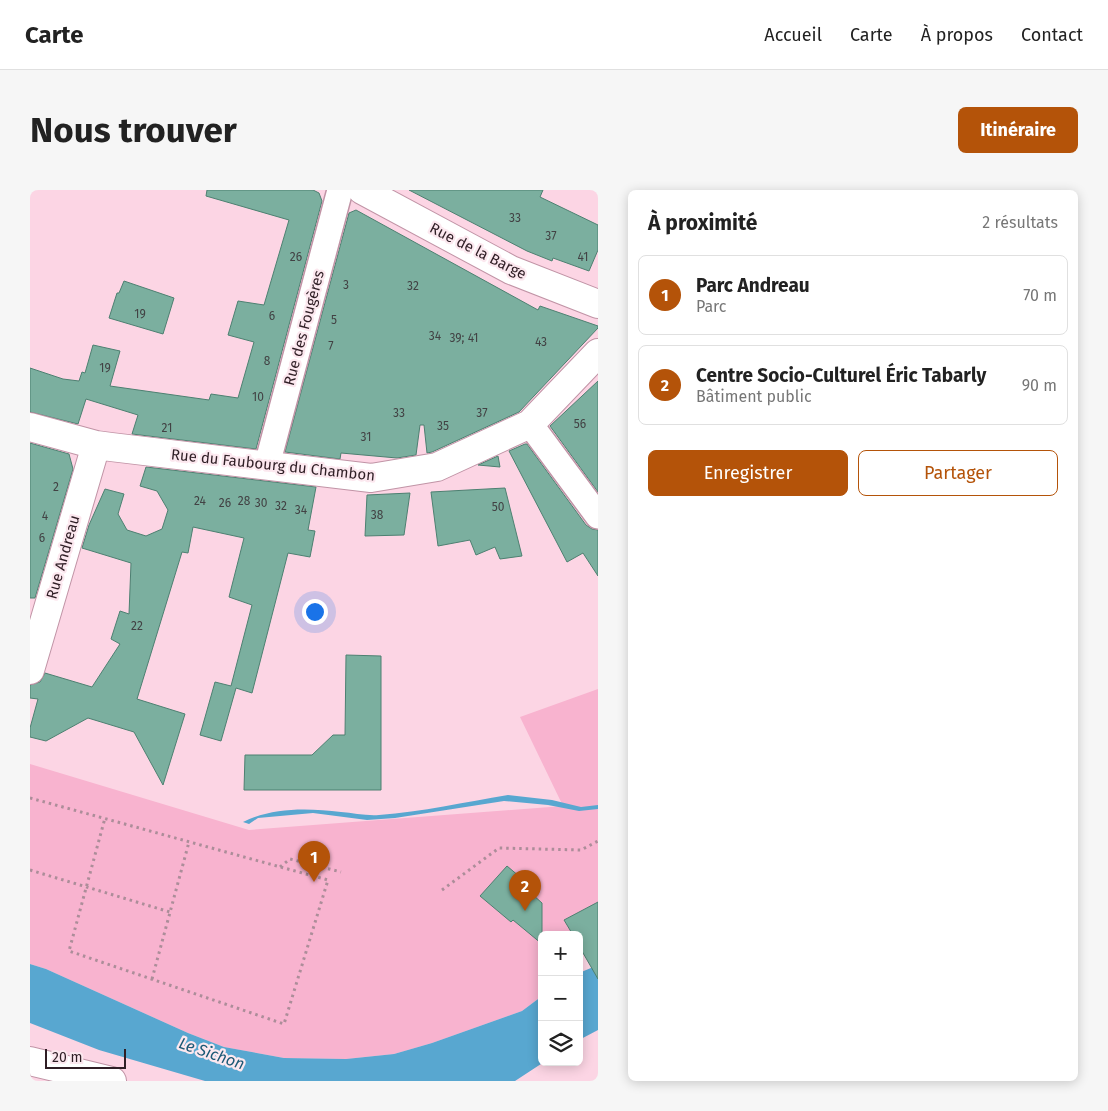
<!DOCTYPE html>
<html lang="fr">
<head>
<meta charset="utf-8">
<style>
  body { margin:0; font-family:"Fira Sans",sans-serif; background:#f6f6f6; color:#222 }
  .controls { position:absolute; right:15px; bottom:15px; display:grid; overflow:hidden; border-radius:8px; box-shadow:0 2px 12px #0003 }
  .controls button { width:45px; height:45px; display:grid; place-items:center; padding:0; border:0; border-bottom:1px solid #e0e0e0; background:#fff; color:#222; font:25px sans-serif }
  .scale { position:absolute; left:15px; bottom:12px; width:81px; box-sizing:border-box; padding-left:5px; border:2px solid #2f1e25; border-top:0; font-size:14px; line-height:18px; white-space:nowrap; color:#2f1e25; -webkit-text-stroke:4px #fce8ef; paint-order:stroke }
  .you { position:absolute; left:284px; top:421px; width:18px; height:18px; margin:-12px; border:4px solid #fff; border-radius:50%; background:#1a73e8; box-shadow:0 0 0 8px #1a73e833 }
  .badge { display:grid; place-items:center; width:32px; height:32px; border-radius:50%; background:#b45309; color:#fff; font-size:16px; font-weight:700 }
  .pin { position:absolute; translate:-50% -41px; filter:drop-shadow(0 1px 2px #0008) }
  .pin::after { content:''; position:absolute; top:26px; width:18px; height:15px; background:inherit; clip-path:polygon(0 0,100% 0,50% 100%) }
  .list { margin:0; padding:0; list-style:none }
  h2 { display:flex; justify-content:space-between; align-items:center; height:65px; margin:0; padding:0 20px; font-size:21px }
  h2 small { font-size:16px; font-weight:400; color:#767676 }
  .list li { display:grid; grid-template-columns:32px 1fr auto; gap:15px; align-items:center; box-sizing:border-box; height:80px; margin:0 10px 10px; padding:0 10px; border:1px solid #e0e0e0; border-radius:8px }
  .list b { display:block; font-size:19px; white-space:nowrap }
  .list p { margin:0; font-size:16px; white-space:nowrap; color:#767676 }
  .list em { font-size:16px; font-style:normal; color:#767676 }
  .actions { display:flex; gap:10px; padding:15px 20px }
  .actions a { flex:1; padding:11px 0; border:1px solid #b45309; border-radius:8px; text-align:center; font-size:18px; color:#b45309 }
  .actions .main { background:#b45309; color:#fff }
  .icon { flex:none; width:28px; height:28px; fill:none; stroke:currentColor; stroke-width:2; stroke-linecap:round; stroke-linejoin:round }
  .map { position:relative; flex:none; width:568px; height:891px; overflow:hidden; border-radius:8px }
  header { display:flex; align-items:center; gap:30px; box-sizing:border-box; height:70px; padding:0 25px; background:#fff; border-bottom:1px solid #e0e0e0 }
  header strong { font-size:24px }
  nav { display:flex; gap:28px; margin-inline-start:auto; font-size:18px }
  .intro { display:flex; align-items:center; justify-content:space-between; box-sizing:border-box; height:120px; padding:0 30px }
  h1 { margin:0; font-size:35px }
  .button { padding:12px 22px; border-radius:8px; background:#b45309; color:#fff; font-size:18px; font-weight:700 }
  main { display:flex; gap:30px; padding:0 30px }
  aside { flex:1; background:#fff; border-radius:8px; box-shadow:0 2px 12px #0003 }
  .map>svg:first-child { display:block }
  .green { fill:#f8b3cf }
  .water { fill:#58a7d0 }
  .building { fill:#7baf9f; stroke:#4d8071 }
  .lines { fill:none; stroke-linecap:round; stroke-linejoin:round }
  .minor-casing { stroke:#c194a6; stroke-width:28 }
  .tertiary-casing { stroke:#c194a6; stroke-width:30 }
  .secondary-casing { stroke:#c194a6; stroke-width:30 }
  .path { stroke:#ac8d99; stroke-width:3; stroke-dasharray:2.5 4; stroke-linecap:butt }
  .minor { stroke:#fff; stroke-width:25 }
  .tertiary { stroke:#fff; stroke-width:28 }
  .secondary { stroke:#fff; stroke-width:28 }
  .labels { text-anchor:middle; stroke-width:4.5; stroke-linejoin:round; paint-order:stroke }
  .number-label { font-size:12px; fill:#424244 }
  .street-label { font-size:15px; fill:#2f1e25; stroke:#fce8ef }
  .water-label { font-size:16px; font-style:italic; fill:#1c5976; stroke:#fce8ef }
</style>
</head>
<body>
<header>
<strong>Carte</strong>
<nav><a>Accueil</a><a>Carte</a><a>À propos</a><a>Contact</a></nav>
</header>
<div class="intro"><h1>Nous trouver</h1><a class="button">Itinéraire</a></div>
<main>
<div class="map">
<svg width="568" height="891" viewBox="0 0 568 891">
  <rect width="100%" height="100%" fill="#fcd5e4"/>
  <path class="green" d="M568,499V770L560,775L549,756V745H512V806L492,821L402,853L364,864L316,869L254,868L194,857L158,843L16,779L0,774V574L219,640L533,616L490,527Z"/>
  <path class="water" d="M478,605L522,610L551,617L568,615V619L549,621L518,615L474,611L365,628L337,630L283,623L228,628L219,634L213,632C243,617 278,618 311,622C323,623 337,626 349,625C392,622 435,612 478,605Z
    M0,774L16,779L158,843L194,857L254,868L316,869L364,864L402,853L492,821L512,806V872H514L485,891H175L69,860L0,833Z
    M568,775V840L549,850V783Z"/>
  <path class="building" d="M177,0H283L289,3L292,11L226,259L102,244L108,225L56,209L48,234L0,222V178L33,189L49,191L52,182L55,183L63,155L90,161L80,196L179,210L181,204L208,208L224,152L198,145L208,111L234,115L259,30L176,6Z
    M379,0H513L510,7L568,35V60L559,81L523,68L522,71L497,61Z
    M326,20L508,120L510,116L568,136V138L489,222L402,262L397,263L394,235H390L386,265L367,268L311,263L310,269L255,262L319,23Z
    M94,91L144,108L133,144L79,128L87,103H89Z
    M568,191V302L520,236Z
    M0,253L39,264L43,279L5,408H0Z
    M495,254H497L556,335L562,339L568,340V386L553,363L537,372L479,261Z
    M468,266L470,277L448,275Z
    M116,277L286,297L278,340L285,341L280,367L258,363L222,503L206,498L191,551L170,545L185,492L201,496L222,415L199,407L214,348L163,337L158,363L152,362L107,509L155,524L133,595L104,542L58,528L16,551L0,547V538L8,509L0,508V495L10,492L15,483L62,497L90,454L81,449L90,421L99,424L101,373L52,358L59,335L75,299L94,304L88,324L97,340L116,346L132,339L138,320L127,301L110,296Z
    M475,298L492,366L470,369L465,357L446,365L440,350L408,356L401,302Z
    M380,303L374,345L335,346L337,305Z
    M316,465L351,466V600H214L215,565H282L303,545H315Z
    M477,676L496,692L493,696L512,713V754L483,730L481,732L450,706Z
    M568,712V789L549,756V745H543L534,730Z"/>
  <g class="lines">
    <defs>
      <path id="minor" d="M500,234L568,326
        M237,275L310,0"/>
      <path id="tertiary" d="M0,237L66,255L81,257L341,288L407,277L500,234L568,163
        M0,480L66,255
        M0,871L82,891"/>
      <path id="secondary" d="M332,0L481,80L568,114"/>
    </defs>
    <use href="#minor" class="minor-casing"/>
    <use href="#tertiary" class="tertiary-casing"/>
    <use href="#secondary" class="secondary-casing"/>
    <path class="path" d="M0,608C99,635 199,663 298,690L254,834L39,761L75,628
      M250,677L260,669L311,682
      M0,680L140,722
      M412,700L469,658L551,660L568,651
      M122,789L159,652"/>
    <use href="#minor" class="minor"/>
    <use href="#tertiary" class="tertiary"/>
    <use href="#secondary" class="secondary"/>
  </g>
  <g class="labels">
    <g class="number-label">
      <text x="485" y="32">33</text>
      <text x="521" y="50">37</text>
      <text x="266" y="71">26</text>
      <text x="553" y="71">41</text>
      <text x="316" y="99">3</text>
      <text x="383" y="100">32</text>
      <text x="110" y="128">19</text>
      <text x="242" y="130">6</text>
      <text x="304" y="134">5</text>
      <text x="405" y="150">34</text>
      <text x="434" y="152">39; 41</text>
      <text x="511" y="156">43</text>
      <text x="301" y="160">7</text>
      <text x="237" y="175">8</text>
      <text x="75" y="182">19</text>
      <text x="228" y="211">10</text>
      <text x="369" y="227">33</text>
      <text x="452" y="227">37</text>
      <text x="550" y="238">56</text>
      <text x="413" y="240">35</text>
      <text x="137" y="242">21</text>
      <text x="336" y="251">31</text>
      <text x="26" y="301">2</text>
      <text x="170" y="315">24</text>
      <text x="214" y="315">28</text>
      <text x="195" y="317">26</text>
      <text x="231" y="317">30</text>
      <text x="251" y="320">32</text>
      <text x="468" y="321">50</text>
      <text x="271" y="324">34</text>
      <text x="347" y="329">38</text>
      <text x="15" y="330">4</text>
      <text x="12" y="352">6</text>
      <text x="107" y="440">22</text>
    </g>
    <g class="street-label">
      <text transform="translate(448 61) rotate(27)" y="5">Rue de la Barge</text>
      <text transform="translate(274 138) rotate(-75)" y="5">Rue des Fougères</text>
      <text transform="translate(243 275) rotate(6)" y="5">Rue du Faubourg du Chambon</text>
      <text transform="translate(33 367) rotate(-74)" y="5">Rue Andreau</text>
    </g>
    <g class="water-label">
      <text transform="translate(182 863) rotate(19)" y="6">Le Sichon</text>
    </g>
  </g>
</svg>
<div class="controls">
<button>+</button>
<button>−</button>
<button><svg class="icon" aria-label="layers" viewBox="0 0 24 24"><path d="M12 4l9 5-9 5-9-5zM3 14l9 5 9-5"/></svg></button>
</div>
<div class="scale">20 m</div>
<div class="you"></div>
<div class="pin badge" style="left:284px;top:692px">1</div>
<div class="pin badge" style="left:495px;top:721px">2</div>
</div>
<aside>
<h2>À proximité<small>2 résultats</small></h2>
<ul class="list">
<li><span class="badge">1</span><div><b>Parc Andreau</b><p>Parc</p></div><em>70 m</em></li>
<li><span class="badge">2</span><div><b>Centre Socio-Culturel Éric Tabarly</b><p>Bâtiment public</p></div><em>90 m</em></li>
</ul>
<div class="actions"><a class="main">Enregistrer</a><a>Partager</a></div>
</aside>
</main>
</body>
</html>
